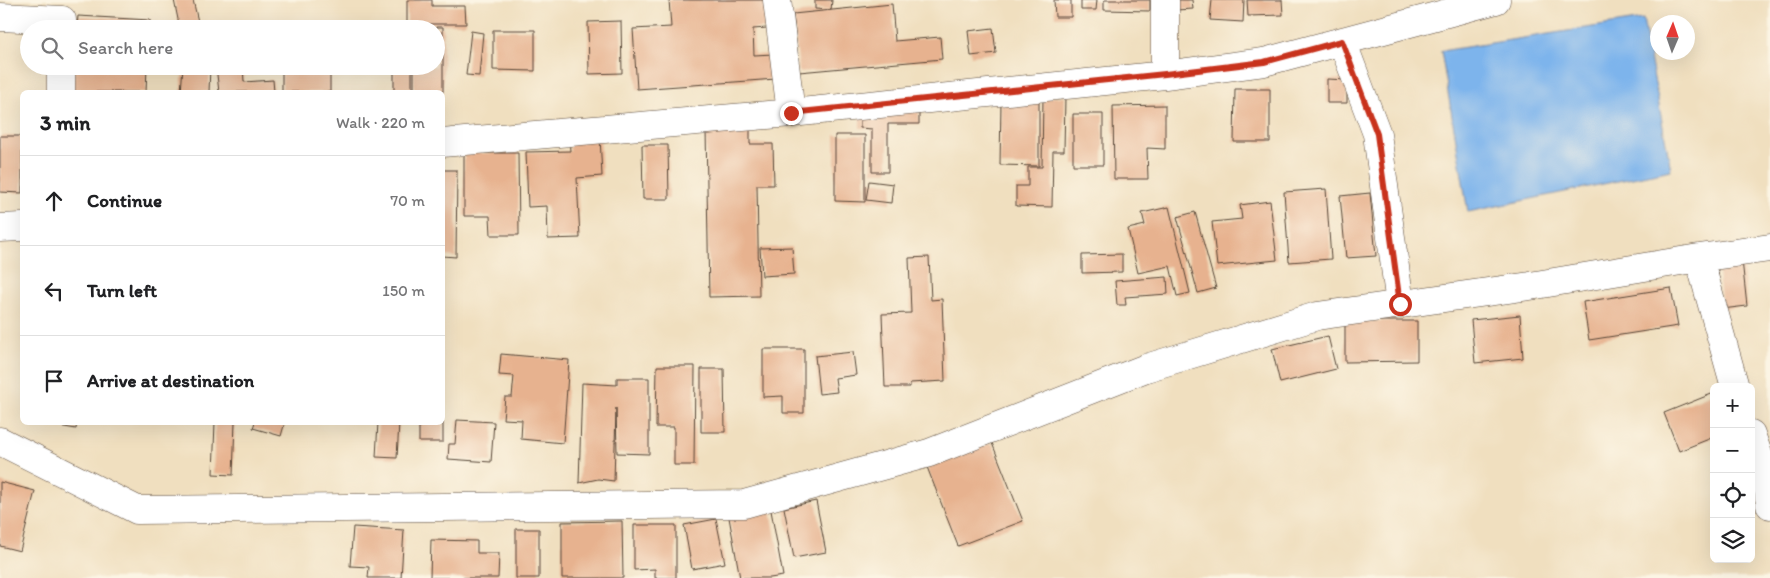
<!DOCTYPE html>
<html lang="en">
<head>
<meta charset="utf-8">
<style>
  body { margin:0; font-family:Itim,sans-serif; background:#f2f2f2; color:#202124 }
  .controls { position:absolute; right:15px; bottom:15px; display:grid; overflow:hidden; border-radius:8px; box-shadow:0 5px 20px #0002 }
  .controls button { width:45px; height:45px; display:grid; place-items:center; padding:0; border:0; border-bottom:1px solid #e0e0e0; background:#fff; color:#202124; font:25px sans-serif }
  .compass { position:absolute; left:1650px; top:15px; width:45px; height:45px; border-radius:50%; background:#fff; box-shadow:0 5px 20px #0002; rotate:2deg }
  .stop { position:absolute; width:15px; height:15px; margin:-11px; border:4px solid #c8321e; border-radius:50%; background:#fff }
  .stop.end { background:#c8321e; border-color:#fff; box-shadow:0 1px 5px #0008 }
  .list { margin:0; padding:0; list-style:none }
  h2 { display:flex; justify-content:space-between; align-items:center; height:65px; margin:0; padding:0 20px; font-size:21px }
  h2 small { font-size:16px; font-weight:400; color:#757577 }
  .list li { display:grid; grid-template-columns:32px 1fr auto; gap:15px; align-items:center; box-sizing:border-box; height:90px; padding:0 20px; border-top:1px solid #e0e0e0 }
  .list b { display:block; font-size:19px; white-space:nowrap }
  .list em { font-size:16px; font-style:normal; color:#757577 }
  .icon { flex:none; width:28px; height:28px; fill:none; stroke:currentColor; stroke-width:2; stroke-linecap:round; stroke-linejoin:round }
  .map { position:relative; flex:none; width:1770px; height:578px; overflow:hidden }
  .search { position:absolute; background:#fff; box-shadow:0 5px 20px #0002; left:20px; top:20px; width:425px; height:55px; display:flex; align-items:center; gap:12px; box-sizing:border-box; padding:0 18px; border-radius:28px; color:#757577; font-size:19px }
  .panel { position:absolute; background:#fff; box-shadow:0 5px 20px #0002; left:20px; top:90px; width:425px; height:335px; border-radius:8px }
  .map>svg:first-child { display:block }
  .water { fill:#7db4ec; stroke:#5c6f85 }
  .building { fill:#e7b28f }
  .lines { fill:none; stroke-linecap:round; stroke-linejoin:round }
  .minor-casing { stroke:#564536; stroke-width:29 }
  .minor { stroke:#fff; stroke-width:28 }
  .route { stroke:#c8321e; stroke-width:6 }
</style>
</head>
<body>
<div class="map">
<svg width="1770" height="578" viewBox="0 0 1770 578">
  <rect width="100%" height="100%" fill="#fcf5e5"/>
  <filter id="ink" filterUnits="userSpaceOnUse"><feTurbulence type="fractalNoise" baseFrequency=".02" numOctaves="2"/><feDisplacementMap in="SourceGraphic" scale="10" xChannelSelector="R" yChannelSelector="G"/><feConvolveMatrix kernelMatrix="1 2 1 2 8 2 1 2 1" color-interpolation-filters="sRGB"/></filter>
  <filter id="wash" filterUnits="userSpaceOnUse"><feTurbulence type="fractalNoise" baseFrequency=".0096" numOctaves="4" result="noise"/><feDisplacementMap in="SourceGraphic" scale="20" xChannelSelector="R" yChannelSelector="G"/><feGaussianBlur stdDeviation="1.12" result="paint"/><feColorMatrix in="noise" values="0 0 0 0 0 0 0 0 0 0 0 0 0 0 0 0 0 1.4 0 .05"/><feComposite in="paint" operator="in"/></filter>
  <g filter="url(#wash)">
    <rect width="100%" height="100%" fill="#f0dfbf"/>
    <path class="water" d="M1643,19L1671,170L1468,212L1441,51Z"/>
    <g id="blocks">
      <path class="building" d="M174,0H193L199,26L180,29Z
        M407,0H432V6H465L466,24H407Z
        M669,0H765L767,28L753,29L754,55L774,54L776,79L637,89L633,29L671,27Z
        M815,0H832L831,10L815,9Z
        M1054,0H1071V17H1055Z
        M1081,0H1097L1096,10H1081Z
        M1104,0H1150V11L1104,10Z
        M1176,0H1192L1193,9L1176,10Z
        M1212,0H1244L1243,22L1210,20Z
        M1247,0H1282L1283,15L1248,16Z
        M892,4L895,41L940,37L942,59L799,72L793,14Z
        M78,16L150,20V29H77Z
        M621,21L622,73L589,74L588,22Z
        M436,27H443V92H414V66H436Z
        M993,28L996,53L971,56L968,31Z
        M493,30H535V71L493,70Z
        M471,31L483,33L479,76L466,75Z
        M75,66H147L146,92H73Z
        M183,66H210L209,92H181Z
        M216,66H243L244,82L273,80L274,92H219Z
        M282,66H330V92H282Z
        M394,66H412V92H394Z
        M1327,79L1347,80V103H1327Z
        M1235,89H1270V142H1234Z
        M1043,97H1065L1064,151H1053L1052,207L1016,206V186H1028V167H1042Z
        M1001,101H1039V166L1000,165Z
        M1165,105V149L1147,148L1148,179H1114L1113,106Z
        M860,108L919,109V124H888V172H872V129L860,128Z
        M1073,114H1103V165H1073Z
        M706,130H750V144H773L774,185H757L759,296L709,297Z
        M835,135H865V202L835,201Z
        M0,136H22V193L0,192Z
        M600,137L602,176L577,178L580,238L548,239L547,206L528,207L526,152L570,151L569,138Z
        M642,145H668L669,199H643Z
        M464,153H518L519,235H491L490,216H464Z
        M442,170H457L456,257L442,256Z
        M869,181L893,184L891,203L866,200Z
        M1326,189L1331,259L1289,262L1284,192Z
        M1370,193L1376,256L1346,258L1340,196Z
        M1270,201L1277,260L1217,266L1212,222L1242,219L1240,205Z
        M1169,207L1190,293L1177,296L1170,266L1138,273L1128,229L1145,225L1142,213Z
        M1195,212L1216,288L1198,293L1177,217Z
        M792,247L794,274L762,276L760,248Z
        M1122,254V272L1082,273V255Z
        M929,257L931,300L942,299L945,381L910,383V387H885L882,314L911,313L909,258Z
        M1742,260L1747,306L1722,309L1717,262Z
        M1167,277L1168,294L1125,297L1126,305H1117L1115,281Z
        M1671,288L1678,326L1589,340L1583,302Z
        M1520,315L1523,358L1475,363L1471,320Z
        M1345,321H1417V361L1345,362Z
        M1328,336L1336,369L1280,383L1272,349Z
        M763,349H804V413H783V396L763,397Z
        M853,352L856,375L835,378L837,392L819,394L815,356Z
        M501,354L569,360L563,443L521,439L522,420L503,419L505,397H512L514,376L499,375Z
        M657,366H695L694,465H674V427H656Z
        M701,369H724L725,432H701Z
        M617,378H649V454L617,453L616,408L614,481L598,479L579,483L582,383L617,385Z
        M1714,393V437L1679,451L1664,413Z
        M457,420L494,422L491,462L448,459L449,444H455Z
        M35,422H77L76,429Z
        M215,422H235L233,475L213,474Z
        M255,422H285L281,436L253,428Z
        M378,422H399L397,458L376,457Z
        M419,422H443V442H419Z
        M992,443L1023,521L958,546L927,467Z
        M0,482L35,491L20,551L0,546Z
        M816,501L826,552L794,558L784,508Z
        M770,505L783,576L770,578H740L728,512Z
        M716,519L725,563L692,569L684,525Z
        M622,521L623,578H562V522Z
        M634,525H676V578H655V569L634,570Z
        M353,527L404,530L401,578H368L369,567L350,566Z
        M516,529H539V578H516Z
        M431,540L477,541V553H499L498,578H430Z"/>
    </g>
  </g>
  <g filter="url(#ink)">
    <use href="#blocks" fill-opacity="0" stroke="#564536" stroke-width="1"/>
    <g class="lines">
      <defs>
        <path id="minor" d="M777,0L791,113
          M1165,0V75
          M0,17L62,20V29
          M1342,41L1377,134L1400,304
          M61,92V66
          M442,143L791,113L1165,75L1264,62L1496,0
          M0,228L22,227
          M1699,258L1735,387
          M1751,434L1766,477L1770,505
          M0,441L137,510L744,504L929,453L1146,368L1317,316L1530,286L1699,258L1770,248"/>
      </defs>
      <use href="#minor" class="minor-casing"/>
      <use href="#minor" class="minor"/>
    </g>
  </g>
  <g class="lines" filter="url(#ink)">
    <path class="route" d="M791,113L1165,74L1264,62L1342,41L1377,134L1400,304"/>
  </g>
</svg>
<div class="controls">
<button>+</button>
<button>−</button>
<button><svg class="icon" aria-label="locate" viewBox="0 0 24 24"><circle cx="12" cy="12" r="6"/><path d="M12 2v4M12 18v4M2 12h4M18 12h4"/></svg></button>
<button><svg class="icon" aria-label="layers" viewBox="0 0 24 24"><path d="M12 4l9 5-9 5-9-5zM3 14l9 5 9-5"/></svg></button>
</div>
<svg class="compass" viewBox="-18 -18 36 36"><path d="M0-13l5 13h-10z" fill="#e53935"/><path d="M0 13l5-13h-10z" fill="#757577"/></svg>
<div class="stop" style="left:1400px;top:304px"></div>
<div class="stop end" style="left:791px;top:113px"></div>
<div class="search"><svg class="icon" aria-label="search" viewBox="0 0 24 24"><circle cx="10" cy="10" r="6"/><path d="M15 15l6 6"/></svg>Search here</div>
<section class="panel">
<h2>3 min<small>Walk · 220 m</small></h2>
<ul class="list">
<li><svg class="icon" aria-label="ahead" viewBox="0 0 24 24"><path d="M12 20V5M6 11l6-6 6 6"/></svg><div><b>Continue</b></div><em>70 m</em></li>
<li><svg class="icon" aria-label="left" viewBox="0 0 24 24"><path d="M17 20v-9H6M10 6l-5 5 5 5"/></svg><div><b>Turn left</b></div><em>150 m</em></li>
<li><svg class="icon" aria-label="arrive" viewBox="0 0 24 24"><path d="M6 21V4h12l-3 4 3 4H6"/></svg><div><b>Arrive at destination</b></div></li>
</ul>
</section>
</div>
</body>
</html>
